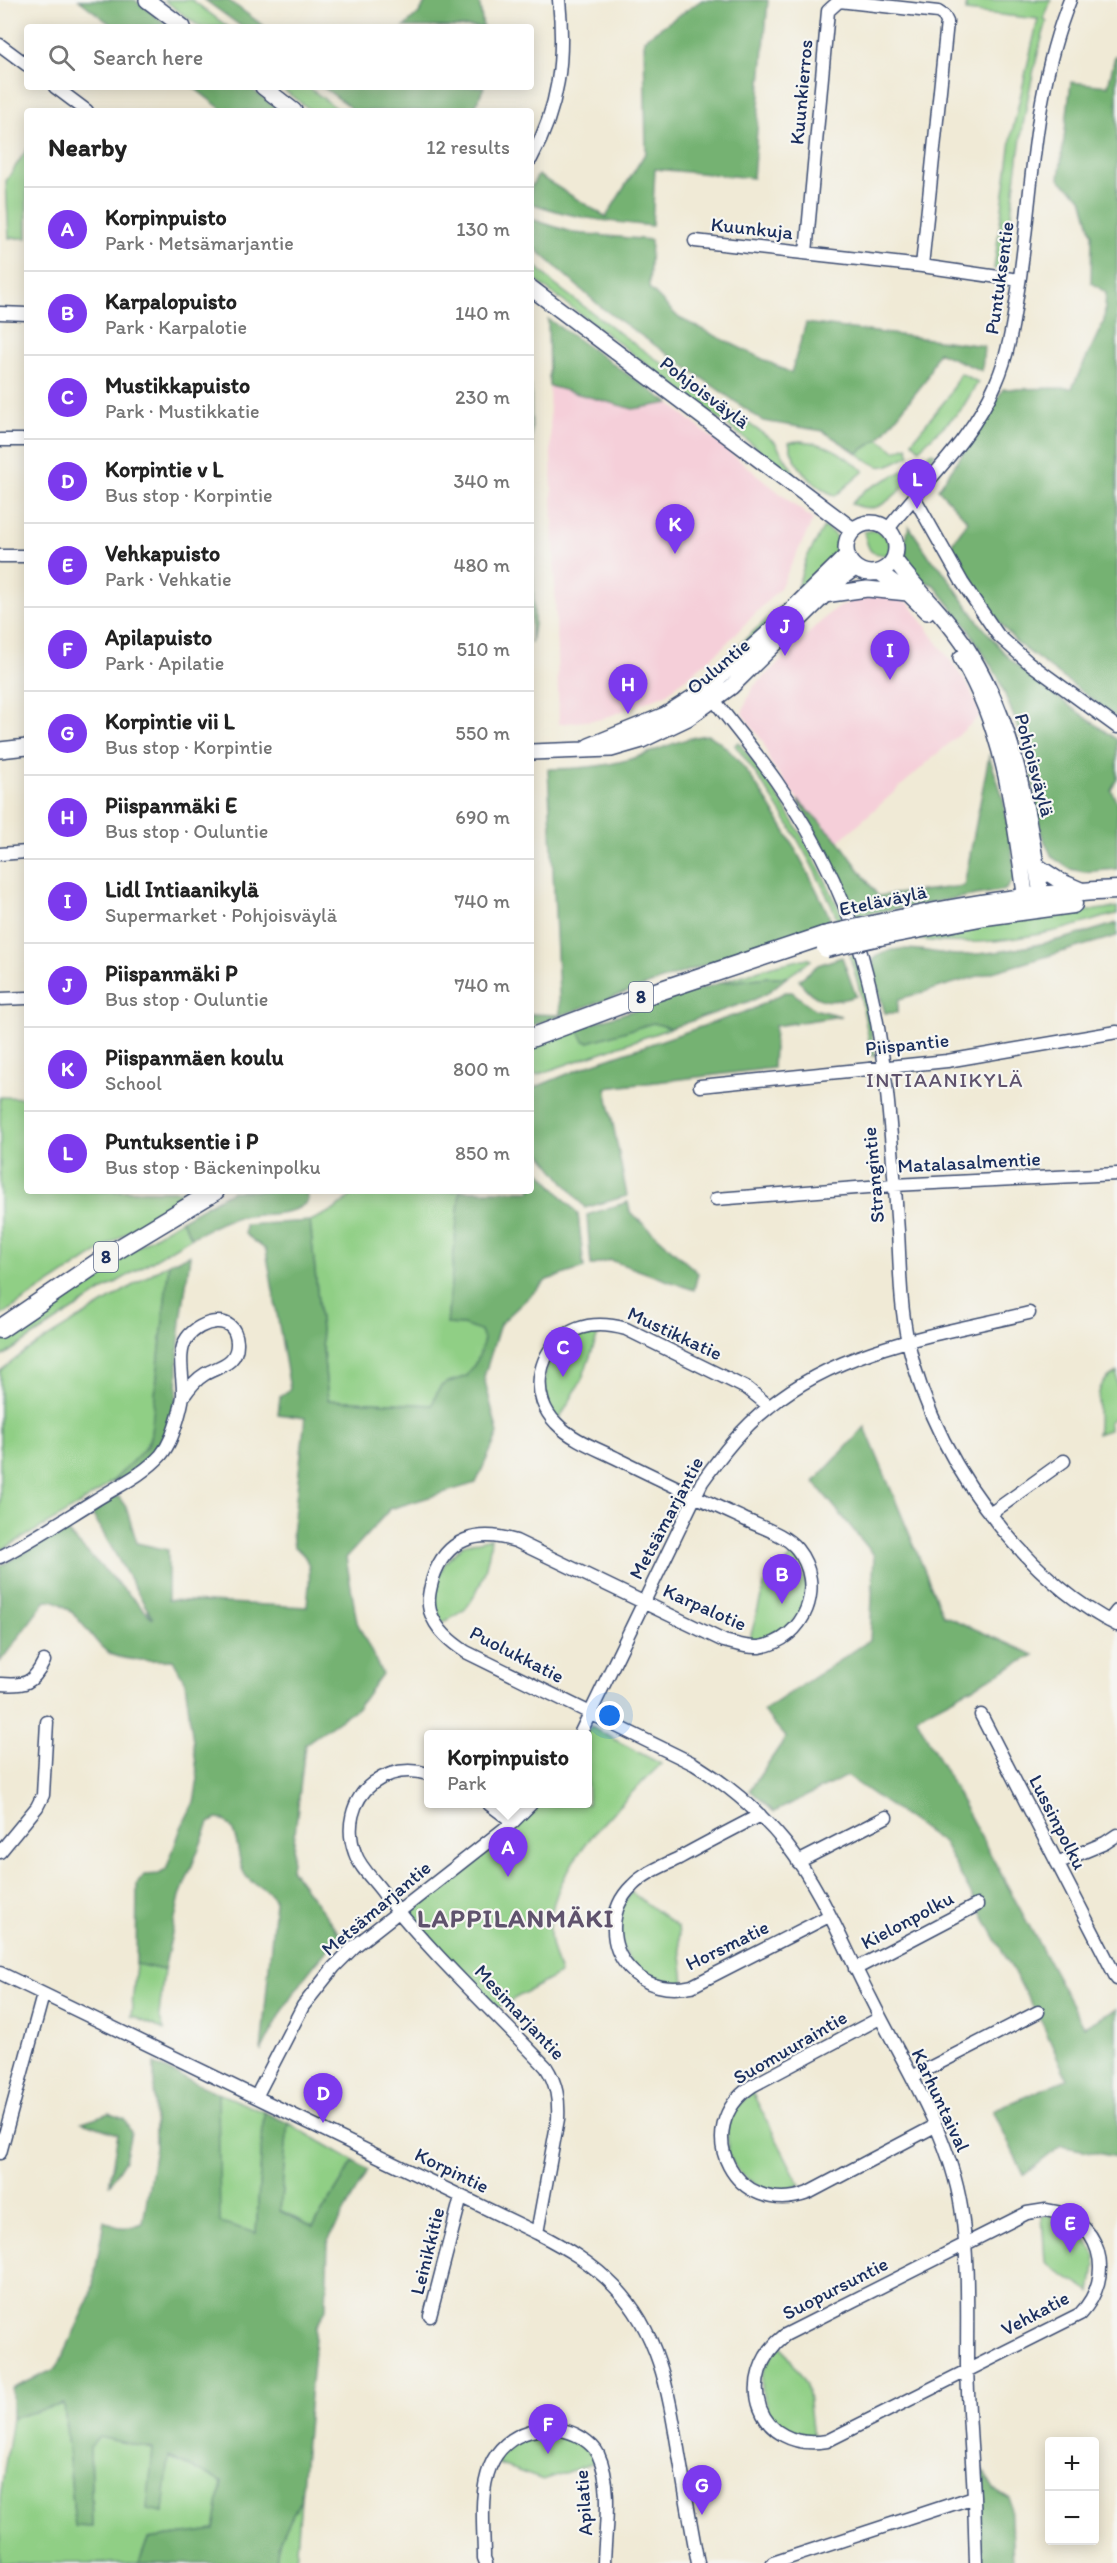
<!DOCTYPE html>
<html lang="en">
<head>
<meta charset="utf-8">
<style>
  body { margin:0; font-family:Itim,sans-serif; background:#f6f6f6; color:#222 }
  .controls { position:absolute; right:18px; bottom:18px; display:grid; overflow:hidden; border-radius:6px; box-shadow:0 3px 15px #0003 }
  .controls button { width:54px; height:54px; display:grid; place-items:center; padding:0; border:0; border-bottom:2px solid #e0e0e0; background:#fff; color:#222; font:30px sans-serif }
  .you { position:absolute; left:610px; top:1716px; width:21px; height:21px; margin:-15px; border:4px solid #fff; border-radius:50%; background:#1a73e8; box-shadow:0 0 0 9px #1a73e833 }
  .badge { display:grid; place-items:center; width:39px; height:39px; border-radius:50%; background:#7c3aed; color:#fff; font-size:20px; font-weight:700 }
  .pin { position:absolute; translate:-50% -50px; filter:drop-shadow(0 2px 3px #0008) }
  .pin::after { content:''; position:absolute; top:32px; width:21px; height:18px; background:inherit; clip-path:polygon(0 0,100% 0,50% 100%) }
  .popup { position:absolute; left:424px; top:1730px; width:168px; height:78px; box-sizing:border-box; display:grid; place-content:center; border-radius:6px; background:#fff; filter:drop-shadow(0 2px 4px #0005); font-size:20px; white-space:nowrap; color:#767676 }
  .popup b { font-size:22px; color:#222 }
  .popup::after { content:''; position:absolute; left:50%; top:100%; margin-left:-12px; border:12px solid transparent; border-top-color:#fff }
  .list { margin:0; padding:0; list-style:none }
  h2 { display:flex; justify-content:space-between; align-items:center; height:78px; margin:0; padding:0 24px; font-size:26px }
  h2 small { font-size:20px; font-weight:400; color:#767676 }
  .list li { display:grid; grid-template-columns:39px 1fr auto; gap:18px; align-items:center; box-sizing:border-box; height:84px; padding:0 24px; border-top:2px solid #e0e0e0 }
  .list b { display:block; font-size:22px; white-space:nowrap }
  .list p { margin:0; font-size:20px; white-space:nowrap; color:#767676 }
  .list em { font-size:20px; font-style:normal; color:#767676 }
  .icon { flex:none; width:33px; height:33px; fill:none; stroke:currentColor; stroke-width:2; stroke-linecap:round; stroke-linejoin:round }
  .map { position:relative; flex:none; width:1117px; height:2563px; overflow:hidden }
  .search { position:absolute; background:#fff; box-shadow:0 3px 15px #0003; left:24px; top:24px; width:510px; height:66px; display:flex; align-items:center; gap:15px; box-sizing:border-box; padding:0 21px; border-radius:6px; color:#767676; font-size:22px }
  .panel { position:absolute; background:#fff; box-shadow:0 3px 15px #0003; left:24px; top:108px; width:510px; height:1086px; border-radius:6px }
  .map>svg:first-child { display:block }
  .built { fill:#f5cfd9 }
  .green { fill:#90cf85; stroke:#567f72; stroke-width:1.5 }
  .forest { fill:#74b272; stroke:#487068; stroke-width:1.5 }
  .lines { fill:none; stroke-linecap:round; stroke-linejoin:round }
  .minor-casing { stroke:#3b4b70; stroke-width:15 }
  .major-casing { stroke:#3b4b70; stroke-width:18 }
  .highway-casing { stroke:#3b4b70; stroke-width:21 }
  .minor { stroke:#fff; stroke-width:12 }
  .major { stroke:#fff; stroke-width:15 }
  .highway { stroke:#fff; stroke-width:18 }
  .highway-bridge-casing { stroke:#3b4b70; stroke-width:21; stroke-linecap:butt }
  .highway-bridge { stroke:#fff; stroke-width:18 }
  .labels { text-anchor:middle; stroke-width:4.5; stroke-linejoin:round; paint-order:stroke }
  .shield { fill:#f6f6f2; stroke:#5d6b8a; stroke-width:1.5 }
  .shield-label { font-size:18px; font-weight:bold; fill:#1b2f5e }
  .street-label { font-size:20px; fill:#1b2f5e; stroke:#f6f6f2 }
  .neighbourhood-label { font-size:21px; letter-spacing:1.5px; fill:#5f536d; stroke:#f6f6f2 }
  .district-label { font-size:26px; font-weight:bold; letter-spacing:1.5px; fill:#5f536d; stroke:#f6f6f2 }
</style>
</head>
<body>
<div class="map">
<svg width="1117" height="2563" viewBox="0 0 1117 2563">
  <rect width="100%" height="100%" fill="#f6f6f2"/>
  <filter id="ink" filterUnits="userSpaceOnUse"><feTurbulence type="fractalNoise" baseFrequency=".0167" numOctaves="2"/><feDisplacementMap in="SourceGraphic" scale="12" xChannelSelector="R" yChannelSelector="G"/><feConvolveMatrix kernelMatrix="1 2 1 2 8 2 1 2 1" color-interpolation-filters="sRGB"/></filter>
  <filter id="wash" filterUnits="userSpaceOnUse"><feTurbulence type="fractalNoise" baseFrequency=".008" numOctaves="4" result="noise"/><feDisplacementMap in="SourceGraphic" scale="24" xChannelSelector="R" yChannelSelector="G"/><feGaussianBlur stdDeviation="1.35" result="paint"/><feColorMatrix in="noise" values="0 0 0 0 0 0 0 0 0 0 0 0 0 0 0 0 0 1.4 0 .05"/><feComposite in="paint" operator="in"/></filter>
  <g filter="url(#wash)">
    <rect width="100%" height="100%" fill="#f0ead6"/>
    <path class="built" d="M549,386L633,409L669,403L813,520L780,588L718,652L666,694L602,719L559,724Z
      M859,594H887L909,603L968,685L981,715L839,841L798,800L770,762L763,742L742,713L752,688L832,611L849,602Z"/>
    <path class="green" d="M164,0H192L228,27H200Z
      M966,0H1051L1044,19L1047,21C1022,101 1015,183 1005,266L1000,270L994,269L1012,133L1038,19L966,11Z
      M280,87H308L340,111H312Z
      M27,149V238H9L6,181Z
      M531,261L554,284L633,343L775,442L795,474L791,476L751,443L531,277Z
      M960,373L978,382L961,410L919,449L912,441L948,397Z
      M531,385L534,624L531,644Z
      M879,439L895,451L907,446L910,455C882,468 883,473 857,453Z
      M801,441C831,444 841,453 864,471L835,496C813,485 794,468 789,442Z
      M932,452L935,454C923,467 894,500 879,506C870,510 860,507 851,504L865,490L913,466Z
      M824,527L834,534L837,540L834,556L728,663L725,658L796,592L806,559Z
      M873,530C885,534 893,542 889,555C868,554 869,552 864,532Z
      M738,742C783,798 817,857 845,923L840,925C813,860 777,801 735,745Z
      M1117,907V914C1094,919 1073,928 1050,932C1001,942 964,946 914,939L910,935Z
      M855,955L865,988L875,1056H872L859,987L850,956Z
      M808,958L811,960L787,977H768L719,983L772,966Z
      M653,1023L671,1028L536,1075L531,1066V1048L577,1028L589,1042Z
      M0,1097L27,1098V1191H185V1195L0,1316Z
      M357,1191H460L447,1324L463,1325L481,1331L485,1339L478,1359L467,1376C444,1385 440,1378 433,1405L328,1400L310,1221L334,1210Z
      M181,1220L192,1237L102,1291L0,1358V1339L91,1275Z
      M169,1263L151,1434C138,1479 40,1527 0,1551V1371L26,1351Z
      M600,1329L582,1379L558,1422C538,1393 539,1361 569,1339C572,1337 577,1332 580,1331C586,1329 594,1330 600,1329Z
      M1117,1372V1416L1109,1422V1430L1097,1434C1102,1410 1088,1386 1117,1372Z
      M491,1538C489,1562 481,1590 466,1608C460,1615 449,1619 442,1623L433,1598L435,1585L445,1563L463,1545Z
      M795,1553C801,1566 807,1579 806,1594C804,1622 774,1641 749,1642L764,1586Z
      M591,1727L661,1764C618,1807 540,1875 551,1943C553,1953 557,1964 560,1974L497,2008L409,1916L411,1908L536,1804H588L586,1734Z
      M631,1892L678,1927L684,1983C677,1982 668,1983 661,1982C631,1976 613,1941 620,1913C622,1906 627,1898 631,1892Z
      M136,1964L164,1970L159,2016L164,2030L131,2016Z
      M752,2092L800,2185L781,2191L762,2187L748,2179L736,2168L728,2154L727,2125L733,2110Z
      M218,2093L264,2112L256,2233L219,2222Z
      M288,2123L354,2161L313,2227L280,2210Z
      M1042,2215L1055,2216L1079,2228L1096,2257L1091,2293L1045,2262Z
      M780,2344L807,2384L813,2438C785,2433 769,2426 764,2396C762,2388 760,2380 763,2372C766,2363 775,2353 780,2344Z
      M64,2403L75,2526L92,2527L90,2447L99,2437L153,2449L148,2508L163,2512L168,2457L222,2481L214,2530L148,2539L139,2563H0V2497L12,2418Z
      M554,2430L585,2444L597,2462L543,2480L495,2463L517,2441Z
      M301,2498L296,2563H276L278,2546Z"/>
    <path class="forest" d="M79,0H135L170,27H114Z
      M205,0H228L265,27H242Z
      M427,0H479L483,27H404L419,13Z
      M702,0H768L753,178L655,169L652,226C606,221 575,219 531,203V187L538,175L606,217L646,152L644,39Z
      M1115,56H1117V718L1017,643L988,609L948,549L968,521L938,489L982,426L1003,389L1072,388L1104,321L1106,293L1091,282L1092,234L1082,198L1059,179L1071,82L1108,86Z
      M193,87H249L280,111H224Z
      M323,87H484L473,111H355Z
      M531,219L574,233L651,240L649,288L679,318L791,373L806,323L984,346L982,371L938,352L925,381L879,439L857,453L823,431L763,421L602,308L531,245Z
      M548,319L669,403L633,409L549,386Z
      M909,526L931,559L941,568L977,620L1007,656L1031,678L1117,740V779L1111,790L1117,802V869L1084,872L1070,869L1052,857L1041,833L1029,755L998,677L967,627L934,585L921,580L908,567L904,546Z
      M707,735C746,747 816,885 833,925L713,962L531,1026V1014L560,1015L548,769C575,769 601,767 627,760C654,753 679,738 707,735Z
      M989,756L1003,797L1016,877L1005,890L854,916L834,867L798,800L839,841L878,896L964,886Z
      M1117,923V936L899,999L897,1013H885L876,982L873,960C895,938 936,956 963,955C1015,952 1068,939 1117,923Z
      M842,957L856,996C830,1004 815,1004 799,980L818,965Z
      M768,977H787L766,994L753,1000L671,1028L653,1023L589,1042L584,1041L577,1028L720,983Z
      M785,992H792L814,1009L841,1016L775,1026L773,1068L606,1088L627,1196L585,1208L531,1141V1089L589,1065L753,1009Z
      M531,1162L578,1214L584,1268L547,1280L500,1324L484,1377L498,1434L476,1483L390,1509L346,1558L357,1622L382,1674L358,1707L305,1744L291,1869L341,1936C304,1972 284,2005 261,2052L275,1902C269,1884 250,1888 243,1871C236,1853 240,1833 224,1820L216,1819L209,1823L180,1896L164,1970L136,1964L137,1884L144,1875L159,1874L166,1870L181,1828L194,1802L198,1779L185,1682L173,1660C154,1660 131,1662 113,1655C94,1649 74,1598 46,1600L0,1662V1566L65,1530L153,1619L92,1514L111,1497H119L126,1507L137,1543L168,1550V1600L307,1607C308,1583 317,1560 294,1547L292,1534L305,1418L278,1414L280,1397L290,1389L266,1250L245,1234V1225L310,1221L328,1400L432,1405C442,1378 442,1386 467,1376L478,1359L484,1339L480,1331L463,1325L447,1324L460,1191H531Z
      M232,1191H305L308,1200C296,1219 250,1212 231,1219C218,1223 205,1231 192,1237L181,1220Z
      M628,1202L630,1212L698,1273L694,1290L610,1260L591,1266L587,1215Z
      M190,1255C187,1283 181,1313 179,1342C176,1390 183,1435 140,1469C132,1475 120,1479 111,1483L148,1445L151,1433L169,1263Z
      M865,1427L943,1615L1034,1655L916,1717L1084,2027L1117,2009V2157L1061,2146L1024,2175L993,2110L1067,2079L1043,2025L943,1843L847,1776L774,1812L750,1790L786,1737L763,1711L870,1640L874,1555L814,1482Z
      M154,2064L218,2093L220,2222L256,2233L264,2112L288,2123L280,2211L313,2227L354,2161L368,2170L328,2241L326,2309L316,2327L301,2498L278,2546L276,2563H139L148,2539L214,2530L222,2481L169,2457L163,2512L147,2509L153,2449L99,2437L90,2447L92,2527L75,2526L64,2404L12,2418V2389L57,2368L91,2296L104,2221C118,2229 128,2229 143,2223L155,2148Z
      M109,2113L124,2119L131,2132L125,2160L109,2185L118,2134L82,2122Z
      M977,2460L994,2489L1010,2499L1013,2563H981Z"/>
  </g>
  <g filter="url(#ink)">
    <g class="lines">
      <defs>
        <path id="minor" d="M0,45L27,65
          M55,87L87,111
          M531,159C559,107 565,59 559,0
          M695,241L922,266L1019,280
          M806,253L828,11L839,1L938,12L944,16L947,22L922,266
          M0,313L27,314
          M0,440H27
          M914,497L962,582L998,635L1028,662L1117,727
          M888,529C925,481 972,440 996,383C1011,349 1014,313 1020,277C1033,183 1034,89 1070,0
          M0,556H27
          M709,693C731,723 755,751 776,781C819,842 852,911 869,983C888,1064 892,1149 898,1231C900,1268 900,1306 908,1342C924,1412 957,1475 1003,1530C1034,1567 1074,1604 1117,1625
          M0,854L27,852
          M0,999L27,998
          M700,1086L947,1061L1117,1032
          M716,1199L894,1185L1117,1174
          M769,1406L748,1389L626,1329C601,1322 578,1323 558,1341C548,1350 542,1363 540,1377C538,1394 544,1411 556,1423C572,1440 598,1449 618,1459C659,1479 700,1499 742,1518C759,1527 784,1533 797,1549C826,1585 806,1640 759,1647C747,1648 736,1644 724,1641L516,1541C478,1529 446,1538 433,1578C430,1589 427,1600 430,1611C436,1630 451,1642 466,1652L694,1764C728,1785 760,1812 786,1844C822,1890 844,1947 871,1999C904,2066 949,2132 961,2207C969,2259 967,2313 967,2365C968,2409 972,2453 974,2497L773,2563
          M990,1514L1064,1461
          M0,1557C33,1540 63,1520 94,1501C116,1487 143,1475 161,1455C170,1444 174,1431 178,1418C180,1411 182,1403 183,1396C184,1378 176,1353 187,1338C200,1320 235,1312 237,1342C238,1364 219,1366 205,1374C195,1380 189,1388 183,1397
          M1109,1621L1117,1611
          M0,1684C25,1686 33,1684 44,1661
          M981,1715L1117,1979
          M580,1734L702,1482C722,1454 742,1428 769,1407C842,1347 940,1334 1029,1313
          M428,1774C408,1768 390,1771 373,1783C351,1800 346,1829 355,1853C360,1868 375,1881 384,1894C433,1955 492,2010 546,2067C557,2084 559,2100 558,2119L537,2233
          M489,1804L513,1822
          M760,1815C733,1829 706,1843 679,1858C663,1866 644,1873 632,1886C609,1908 608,1945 629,1968C646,1987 669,1991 692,1986L829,1916
          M0,1852L37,1807L43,1795L47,1722
          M798,1862L886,1817
          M1057,1863L1105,1843L1117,1835
          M855,1969L977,1905
          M0,1973L537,2233C566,2248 592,2263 615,2287C660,2333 669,2395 679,2455C685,2491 691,2527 698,2563
          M880,2018L752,2086C688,2129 736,2220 808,2193L935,2126
          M912,2077L1038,2012
          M256,2097L303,2006L334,1967L355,1946L513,1822L531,1804
          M0,2153L43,1995
          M1046,2210C1101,2217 1117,2276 1080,2314L827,2441C758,2453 732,2377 785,2335L1027,2213Z
          M430,2316L461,2197
          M974,2497L976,2563
          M486,2563L484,2558C484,2529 479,2494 490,2467C504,2430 551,2419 582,2438C588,2442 595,2448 598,2454C613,2486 605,2529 604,2563"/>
        <path id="major" d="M147,0L183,27
          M263,87L294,111
          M531,288L853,530
          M846 548a25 25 0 1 1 50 0a25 25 0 1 1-50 0Z
          M894,559C918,592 950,620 971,655C1019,735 1027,816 1043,905
          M879,572L909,594L927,612
          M824,595L867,589L908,593
          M961,658C1007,733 1015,823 1027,908
          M589,746L665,715L706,689L766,635L846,556
          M0,750L27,747
          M531,752L611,749L642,740L688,718L731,687L844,576L855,568
          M1037,866L1060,881L1083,891"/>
        <path id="highway" d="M877,924C956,907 1035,893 1117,890
          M880,936L985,916L1073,904
          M531,1038L641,997L823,936
          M0,1329L112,1253L215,1191"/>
      </defs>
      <use href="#minor" class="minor-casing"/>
      <use href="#major" class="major-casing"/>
      <use href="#highway" class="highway-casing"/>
      <use href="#minor" class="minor"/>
      <use href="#major" class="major"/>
      <use href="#highway" class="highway"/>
      <defs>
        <path id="highway-bridge" d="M823,936L877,924
          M826,948L880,936"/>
      </defs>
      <use href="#highway-bridge" class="highway-bridge-casing"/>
      <use href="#highway-bridge" class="highway-bridge"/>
    </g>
  </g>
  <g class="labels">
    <g class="shield">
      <rect x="629" y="982" width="24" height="30" rx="4.5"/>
      <rect x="94" y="1242" width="24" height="30" rx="4.5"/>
    </g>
    <g class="shield-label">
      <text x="641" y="1003">8</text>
      <text x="106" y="1263">8</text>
    </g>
    <g class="street-label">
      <text transform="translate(801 92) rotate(-85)" y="7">Kuunkierros</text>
      <text transform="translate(752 228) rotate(6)" y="7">Kuunkuja</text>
      <text transform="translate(999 278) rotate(-82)" y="7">Puntuksentie</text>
      <text transform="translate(705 392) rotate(37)" y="7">Pohjoisväylä</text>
      <text transform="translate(718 666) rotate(-40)" y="7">Ouluntie</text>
      <text transform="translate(1035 765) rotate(75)" y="7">Pohjoisväylä</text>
      <text transform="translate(883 900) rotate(-12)" y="7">Eteläväylä</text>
      <text transform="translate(907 1044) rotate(-6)" y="7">Piispantie</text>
      <text transform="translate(969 1162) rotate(-3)" y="7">Matalasalmentie</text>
      <text transform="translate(873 1175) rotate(-95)" y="7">Strangintie</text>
      <text transform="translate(675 1333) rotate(25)" y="7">Mustikkatie</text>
      <text transform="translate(666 1518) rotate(-62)" y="7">Metsämarjantie</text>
      <text transform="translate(705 1607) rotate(24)" y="7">Karpalotie</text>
      <text transform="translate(517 1654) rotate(27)" y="7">Puolukkatie</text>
      <text transform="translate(1058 1822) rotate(63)" y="7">Lussinpolku</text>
      <text transform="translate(376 1908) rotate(-40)" y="7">Metsämarjantie</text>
      <text transform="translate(907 1920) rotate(-28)" y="7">Kielonpolku</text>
      <text transform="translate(727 1945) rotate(-26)" y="7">Horsmatie</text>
      <text transform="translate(520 2012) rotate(47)" y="7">Mesimarjantie</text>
      <text transform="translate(790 2047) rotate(-30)" y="7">Suomuuraintie</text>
      <text transform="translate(941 2100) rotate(65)" y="7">Karhuntaival</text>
      <text transform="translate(452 2170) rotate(26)" y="7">Korpintie</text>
      <text transform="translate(427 2251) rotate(-76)" y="7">Leinikkitie</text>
      <text transform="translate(835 2288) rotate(-27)" y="7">Suopursuntie</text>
      <text transform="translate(1035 2313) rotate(-28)" y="7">Vehkatie</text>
      <text transform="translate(583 2503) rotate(-94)" y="7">Apilatie</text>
    </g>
    <g class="neighbourhood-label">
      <text x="945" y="1087">INTIAANIKYLÄ</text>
    </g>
    <g class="district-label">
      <text x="516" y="1927">LAPPILANMÄKI</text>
    </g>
  </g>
</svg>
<div class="controls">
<button>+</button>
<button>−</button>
</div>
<div class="you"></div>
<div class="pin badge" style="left:508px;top:1877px">A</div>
<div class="popup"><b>Korpinpuisto</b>Park</div>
<div class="pin badge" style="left:782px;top:1604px">B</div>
<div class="pin badge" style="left:563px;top:1377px">C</div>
<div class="pin badge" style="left:323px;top:2123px">D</div>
<div class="pin badge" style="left:1070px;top:2253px">E</div>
<div class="pin badge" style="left:548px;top:2454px">F</div>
<div class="pin badge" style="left:702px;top:2515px">G</div>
<div class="pin badge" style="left:628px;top:714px">H</div>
<div class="pin badge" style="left:890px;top:680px">I</div>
<div class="pin badge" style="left:785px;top:656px">J</div>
<div class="pin badge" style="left:675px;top:554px">K</div>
<div class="pin badge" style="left:917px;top:509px">L</div>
<div class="search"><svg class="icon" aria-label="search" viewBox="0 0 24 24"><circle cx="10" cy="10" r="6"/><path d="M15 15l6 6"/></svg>Search here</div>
<section class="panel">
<h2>Nearby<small>12 results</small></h2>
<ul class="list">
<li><span class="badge">A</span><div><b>Korpinpuisto</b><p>Park · Metsämarjantie</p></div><em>130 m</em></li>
<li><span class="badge">B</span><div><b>Karpalopuisto</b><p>Park · Karpalotie</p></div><em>140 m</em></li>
<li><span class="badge">C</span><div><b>Mustikkapuisto</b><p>Park · Mustikkatie</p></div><em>230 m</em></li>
<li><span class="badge">D</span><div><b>Korpintie v L</b><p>Bus stop · Korpintie</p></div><em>340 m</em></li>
<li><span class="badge">E</span><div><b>Vehkapuisto</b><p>Park · Vehkatie</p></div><em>480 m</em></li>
<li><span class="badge">F</span><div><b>Apilapuisto</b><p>Park · Apilatie</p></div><em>510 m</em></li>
<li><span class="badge">G</span><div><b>Korpintie vii L</b><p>Bus stop · Korpintie</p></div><em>550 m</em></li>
<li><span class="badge">H</span><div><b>Piispanmäki E</b><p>Bus stop · Ouluntie</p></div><em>690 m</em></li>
<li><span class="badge">I</span><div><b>Lidl Intiaanikylä</b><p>Supermarket · Pohjoisväylä</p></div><em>740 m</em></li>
<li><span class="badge">J</span><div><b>Piispanmäki P</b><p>Bus stop · Ouluntie</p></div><em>740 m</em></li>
<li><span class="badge">K</span><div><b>Piispanmäen koulu</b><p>School</p></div><em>800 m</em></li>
<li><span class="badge">L</span><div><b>Puntuksentie i P</b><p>Bus stop · Bäckeninpolku</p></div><em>850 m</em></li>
</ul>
</section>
</div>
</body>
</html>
